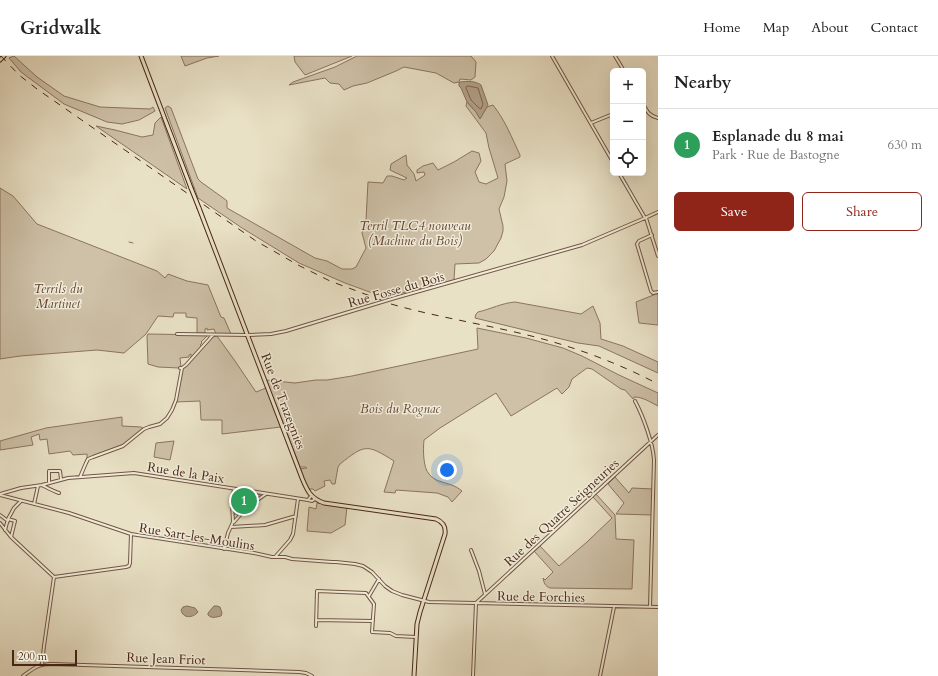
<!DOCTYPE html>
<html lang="en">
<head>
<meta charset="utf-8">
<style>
  body { margin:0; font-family:Cardo,serif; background:#f2f2f2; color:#222 }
  .controls { position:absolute; right:12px; top:12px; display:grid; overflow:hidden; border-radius:6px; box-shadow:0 4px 16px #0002 }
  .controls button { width:36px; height:36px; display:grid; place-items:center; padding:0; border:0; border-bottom:1px solid #e0e0e0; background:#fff; color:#222; font:20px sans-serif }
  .scale { position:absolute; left:12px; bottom:10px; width:65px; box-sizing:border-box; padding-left:4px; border:2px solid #492717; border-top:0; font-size:11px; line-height:14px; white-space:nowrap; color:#492717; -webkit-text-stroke:3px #f1ecda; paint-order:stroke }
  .you { position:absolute; left:447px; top:414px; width:14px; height:14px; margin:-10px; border:3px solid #fff; border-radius:50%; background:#1a73e8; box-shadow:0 0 0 6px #1a73e833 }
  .badge { display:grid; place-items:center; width:26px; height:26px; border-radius:50%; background:#8f2418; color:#fff; font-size:13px; font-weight:700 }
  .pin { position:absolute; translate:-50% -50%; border:2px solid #fff; box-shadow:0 1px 4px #0006 }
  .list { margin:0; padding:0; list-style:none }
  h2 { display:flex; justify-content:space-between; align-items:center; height:52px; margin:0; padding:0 16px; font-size:17px }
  h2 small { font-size:13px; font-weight:400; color:#767676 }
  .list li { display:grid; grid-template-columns:26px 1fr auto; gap:12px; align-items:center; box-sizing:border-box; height:72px; padding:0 16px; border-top:1px solid #e0e0e0 }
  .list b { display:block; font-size:15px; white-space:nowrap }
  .list p { margin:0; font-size:13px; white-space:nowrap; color:#767676 }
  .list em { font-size:13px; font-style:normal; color:#767676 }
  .actions { display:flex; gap:8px; padding:12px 16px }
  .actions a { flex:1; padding:9px 0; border:1px solid #8f2418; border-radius:6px; text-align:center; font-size:14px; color:#8f2418 }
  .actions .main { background:#8f2418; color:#fff }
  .icon { flex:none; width:22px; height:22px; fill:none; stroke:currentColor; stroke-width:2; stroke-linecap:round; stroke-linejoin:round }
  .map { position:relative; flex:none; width:658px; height:620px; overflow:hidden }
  header { display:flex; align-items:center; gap:24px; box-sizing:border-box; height:56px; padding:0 20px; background:#fff; border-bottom:1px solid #e0e0e0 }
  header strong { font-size:19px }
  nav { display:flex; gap:22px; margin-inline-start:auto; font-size:14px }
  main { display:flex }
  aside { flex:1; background:#fff }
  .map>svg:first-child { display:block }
  .green { fill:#cec1a8; stroke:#8c7460 }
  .water { fill:#b3a28a; stroke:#89715c }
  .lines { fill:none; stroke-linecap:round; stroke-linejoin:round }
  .shore { stroke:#7e6450; stroke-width:1 }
  .stream { stroke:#89715c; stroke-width:1 }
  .minor-casing { stroke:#715643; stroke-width:4 }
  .major-casing { stroke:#492717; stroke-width:5 }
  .minor { stroke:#f1ecda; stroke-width:2 }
  .major { stroke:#e9e1c6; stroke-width:3 }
  .rail { stroke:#492717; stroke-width:1; stroke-dasharray:7 7; stroke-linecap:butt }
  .major-bridge-casing { stroke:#492717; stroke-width:5; stroke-linecap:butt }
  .major-bridge { stroke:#e9e1c6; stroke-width:3 }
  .labels { text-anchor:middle; stroke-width:3; stroke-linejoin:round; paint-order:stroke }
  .park-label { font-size:13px; font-style:italic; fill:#644634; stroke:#f1ecda }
  .street-label { font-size:13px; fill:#492717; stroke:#f1ecda }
</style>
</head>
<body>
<header>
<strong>Gridwalk</strong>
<nav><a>Home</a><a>Map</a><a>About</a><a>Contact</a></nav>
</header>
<main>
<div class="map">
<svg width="658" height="620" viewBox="0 0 658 620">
  <rect width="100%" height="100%" fill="#e9e1c6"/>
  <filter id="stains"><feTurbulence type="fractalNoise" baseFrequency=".005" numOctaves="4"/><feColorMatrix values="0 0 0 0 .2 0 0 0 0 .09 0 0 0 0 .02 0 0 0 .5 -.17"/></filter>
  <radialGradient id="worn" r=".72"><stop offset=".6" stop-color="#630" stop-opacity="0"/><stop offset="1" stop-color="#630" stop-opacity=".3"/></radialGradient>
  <path class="green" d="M14,0L37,21L64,40L100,51L150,53L153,51L155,55L139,64L122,68L107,66L64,48L21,16L9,2Z
    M181,0H219L207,2L185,10Z
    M294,0H352L305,19L295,6Z
    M357,0H471L476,6L475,21L471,24L460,23L459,26L454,27L436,17L404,11L396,15L367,27L353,30L344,34L339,28L330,27L325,22L289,29L293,26L335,11Z
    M467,46L476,56L480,62L487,51L493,49C505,64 512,82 520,99V101L505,108L507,125L504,141L499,153L503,170V175L501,182L494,195L486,203L479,207L455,208L454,224L398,238L388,235L390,241L386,242L345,227L299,207L242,172L198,142L165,52L168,50L171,52L198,123L201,126L226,144L227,145V152L315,202L327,205L342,213H352L356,211L366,192L362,177L366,164L368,126L383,127L387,120H392L404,124L407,122L390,114L391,108L406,99L407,109L414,118L416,125L425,119L424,116L417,117V114L423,110L433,107L438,114L454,106L472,95L479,97L481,105L475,116L479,126L486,128L498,122L489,92L486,77L466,50Z
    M161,61L187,133L96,70L115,74L142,81L153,79L155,67Z
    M0,132L13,140L37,168L157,215L165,222L168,218L187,225L208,229L221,261L224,262L231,278H216L214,273L207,274V272L205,273V277H197V262L186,261V257H174L173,261L158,260L146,278L124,297L97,294L20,300L0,303Z
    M656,238H658V269L639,267L636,246Z
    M515,246L581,258L593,250L600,267L601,283L623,290L658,306V317L599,290L578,287L475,262L476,258L478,256C491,253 502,247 515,246Z
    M477,272L526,282L563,292L582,300L619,319L658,337V350C650,346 643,341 634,341L633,343L625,334L621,333L592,313L587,312L572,323L569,331L562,338L557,332L511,360L496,337L440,372L424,384C423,393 423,412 429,418C431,421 436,424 439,425C448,428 455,429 462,435L452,446L448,441L437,437L396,434L395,437L384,436L394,405C367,388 365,388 340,408L338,411L335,428H332L330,424L324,425L325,430L315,435L313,433H308L300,413L307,412L306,411H300L266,324L295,327L316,324H327L352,320L478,293Z
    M148,278L208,279L201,286L202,287L200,289L202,290L191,302V298L189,299V301L180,302L181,311L179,312L158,311L148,308L147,280Z
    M217,280L235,305L256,336L266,332L281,371L222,378V364H201L200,345L176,346L183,313L208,285L213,281Z
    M122,361V370L141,371L144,373L122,391L87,404V398L73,399L70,395L49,398L47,383L40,384L39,378L31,381L33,389L0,394V385L46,372Z
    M174,385L170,404L154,401L156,387Z
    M615,421L629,437L632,432L653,433L652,459L616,458L624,447L608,428Z
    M236,435L261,439V441L248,448L238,458H234V449Z
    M596,438L615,459L616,483L634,484L632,533L550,532C545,530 544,527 543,522L545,524L553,516L534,495L540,490L559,510L587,486L612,462L593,441Z
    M317,447L347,451L345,469L331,477L307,475L309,451L316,453Z"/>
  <path class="water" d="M460,26C467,25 476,25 481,29L488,49L480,63L476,56L467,46L461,32L459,30V27Z
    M187,550L195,552L198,556C193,562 183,563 181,554L183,551Z
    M214,550H217L220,551L222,557L221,560C216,561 212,563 208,559V557Z"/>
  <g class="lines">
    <path class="shore" d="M468,30L478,32L483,48L481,53L479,52L471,44L466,32V31Z"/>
    <path class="stream" d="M129,186L133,187"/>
    <defs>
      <path id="minor" d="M552,0L613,106
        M615,0L624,15
        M643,48C647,55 649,60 658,62
        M591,67L613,58
        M619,117L645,162
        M646,162L658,200
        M652,179L639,185L637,188L651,235L653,237L658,236
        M177,278L248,279L271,278L286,275L395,242L582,189L645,162L658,156
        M180,312H182L186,309L213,279
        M635,345C643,360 653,387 654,404L650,551
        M80,421L86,407L88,403L93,401L123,390L144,373L149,371L160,368L167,362L172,354L176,344L182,312
        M49,426V415H60L61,423
        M42,429C48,432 53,435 59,437
        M0,438L21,432L42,429L68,422L134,417L308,444
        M0,439L69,457L131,478L254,497L272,501H285L292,503L332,506H336L355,508L363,510L372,516L385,530L392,535L402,539L429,546L658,551
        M311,440L308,444L312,445L315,443
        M34,448L38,430
        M0,459L8,465
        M8,463L15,465L11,481
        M234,466L247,451L266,438
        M0,467L11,481L54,521L126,511L129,510L130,507L131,478
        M231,471L265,469L296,460
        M5,474L8,463L14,452L21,445
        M224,493L228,477L233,466L232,447L234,433
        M471,494L479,515L485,538
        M275,501L290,484L293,478L298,443
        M369,540L379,523
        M476,547L658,379
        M316,564L373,565
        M316,570L317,535L366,537L374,548L372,576L390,577L396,580L416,581
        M42,608L44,590L54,521
        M23,620C34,612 38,608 52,608L299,616L306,617L312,620
        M473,620L476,547
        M600,620L614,551"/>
      <path id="major" d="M141,0L191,132
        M0,4L4,0
        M199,152L302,422C307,434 310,442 324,447L436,463C443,466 446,470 445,478L420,556L417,568L414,620"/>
    </defs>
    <use href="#minor" class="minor-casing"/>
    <use href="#major" class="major-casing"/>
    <use href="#minor" class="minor"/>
    <use href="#major" class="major"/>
    <path class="rail" d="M1,0L19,19L37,33L256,185L298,209L330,225L381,244
      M391,248C440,262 490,269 539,282C580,293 620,308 658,328"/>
    <defs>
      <path id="major-bridge" d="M191,132L199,152"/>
    </defs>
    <use href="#major-bridge" class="major-bridge-casing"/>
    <use href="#major-bridge" class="major-bridge"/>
  </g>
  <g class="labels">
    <g class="park-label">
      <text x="415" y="174">Terril TLC4 nouveau<tspan x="415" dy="15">(Machine du Bois)</tspan></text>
      <text x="58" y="237">Terrils du<tspan x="58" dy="15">Martinet</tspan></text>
      <text x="400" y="357">Bois du Rognac</text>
    </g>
    <g class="street-label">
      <text transform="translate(396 233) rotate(-16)" y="5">Rue Fosse du Bois</text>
      <text transform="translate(284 345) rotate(69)" y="5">Rue de Trazegnies</text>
      <text transform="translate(186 416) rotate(9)" y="5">Rue de la Paix</text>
      <text transform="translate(561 456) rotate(-43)" y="5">Rue des Quatre Seigneuries</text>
      <text transform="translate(197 480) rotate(9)" y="5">Rue Sart-les-Moulins</text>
      <text transform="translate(541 540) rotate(1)" y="5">Rue de Forchies</text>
      <text transform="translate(166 602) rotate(2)" y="5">Rue Jean Friot</text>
    </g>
  </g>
  <rect width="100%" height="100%" filter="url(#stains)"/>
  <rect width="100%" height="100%" fill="url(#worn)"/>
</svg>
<div class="controls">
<button>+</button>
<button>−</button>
<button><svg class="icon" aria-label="locate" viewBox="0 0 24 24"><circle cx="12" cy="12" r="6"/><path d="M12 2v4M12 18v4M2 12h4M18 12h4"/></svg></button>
</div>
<div class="scale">200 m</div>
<div class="you"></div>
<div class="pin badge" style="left:244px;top:445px;background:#2e9e5b">1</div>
</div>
<aside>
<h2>Nearby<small></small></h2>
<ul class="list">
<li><span class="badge" style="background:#2e9e5b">1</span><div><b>Esplanade du 8 mai</b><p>Park · Rue de Bastogne</p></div><em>630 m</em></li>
</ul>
<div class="actions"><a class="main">Save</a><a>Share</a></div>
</aside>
</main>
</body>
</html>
